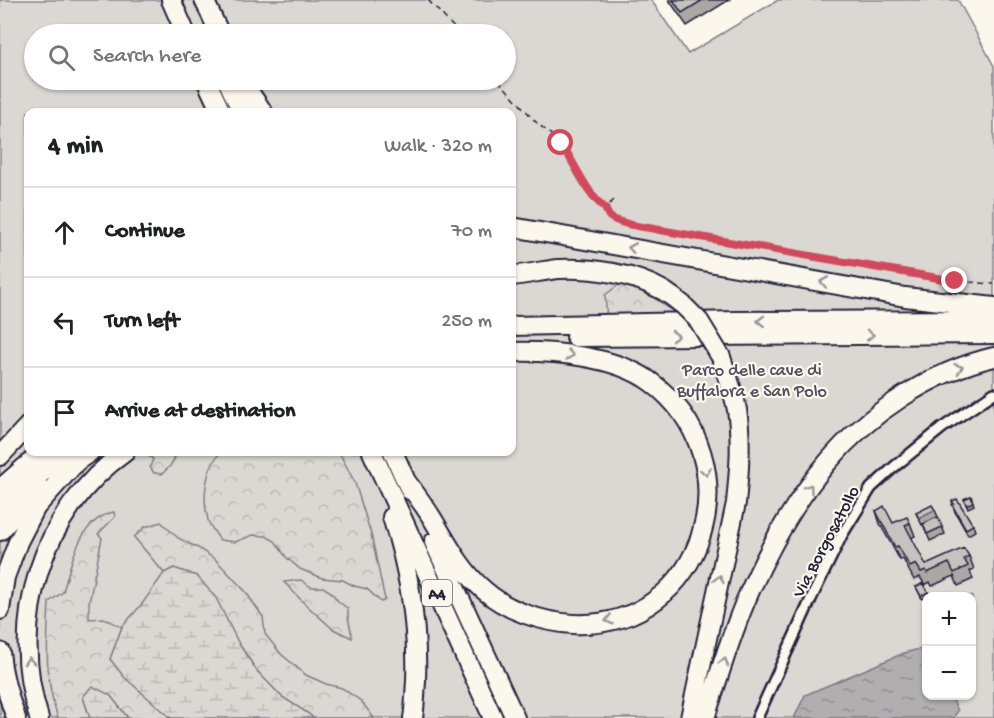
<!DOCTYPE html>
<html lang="en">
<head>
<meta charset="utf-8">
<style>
  body { margin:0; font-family:"Gochi Hand",sans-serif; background:#f2f2f2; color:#202124 }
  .controls { position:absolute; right:18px; bottom:18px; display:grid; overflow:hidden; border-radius:12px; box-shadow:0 2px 4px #0004 }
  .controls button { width:54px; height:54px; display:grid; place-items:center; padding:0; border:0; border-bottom:2px solid #e0e0e0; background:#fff; color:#202124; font:30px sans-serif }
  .stop { position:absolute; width:18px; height:18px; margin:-14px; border:4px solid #d1495b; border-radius:50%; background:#fff }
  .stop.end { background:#d1495b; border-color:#fff; box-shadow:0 2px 6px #0008 }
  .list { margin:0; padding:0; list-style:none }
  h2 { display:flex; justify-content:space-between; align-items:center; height:78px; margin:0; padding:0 24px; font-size:26px }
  h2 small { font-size:20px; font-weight:400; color:#757577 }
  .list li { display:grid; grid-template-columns:39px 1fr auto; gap:18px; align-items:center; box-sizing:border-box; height:90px; padding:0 24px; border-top:2px solid #e0e0e0 }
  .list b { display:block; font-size:22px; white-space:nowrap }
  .list em { font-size:20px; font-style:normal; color:#757577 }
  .icon { flex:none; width:33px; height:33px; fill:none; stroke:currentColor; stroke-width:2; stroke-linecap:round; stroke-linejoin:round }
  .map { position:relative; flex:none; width:994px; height:718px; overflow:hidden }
  .search { position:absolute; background:#fff; box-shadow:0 2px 4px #0004; left:24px; top:24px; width:492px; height:66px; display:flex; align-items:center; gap:15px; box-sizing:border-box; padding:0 21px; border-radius:33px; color:#757577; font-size:22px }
  .panel { position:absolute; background:#fff; box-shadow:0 2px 4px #0004; left:24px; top:108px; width:492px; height:348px; border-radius:12px }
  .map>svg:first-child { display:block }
  .green { fill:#dbd8d3; stroke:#7e7d87; stroke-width:1.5; fill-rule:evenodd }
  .forest { fill:url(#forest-crowns); stroke:#7e7d87; stroke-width:1.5 }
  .wetland { fill:url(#wetland-marsh); stroke:#7e7d87; stroke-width:1.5 }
  .water { fill:url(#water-ripples); stroke:#787681; stroke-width:1.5 }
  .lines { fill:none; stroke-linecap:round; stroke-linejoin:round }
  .minor-casing { stroke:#22223b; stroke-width:14 }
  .motorway-casing { stroke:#22223b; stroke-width:22 }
  .path { stroke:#22223b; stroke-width:1.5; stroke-dasharray:6 4.5; stroke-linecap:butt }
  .minor { stroke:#fbf7ec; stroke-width:9 }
  .motorway { stroke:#fbf7ec; stroke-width:18 }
  .motorway-bridge-casing { stroke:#22223b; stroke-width:22; stroke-linecap:butt }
  .motorway-bridge { stroke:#fbf7ec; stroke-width:18 }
  .wall { fill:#aaa7a5; stroke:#22223b; stroke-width:1.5 }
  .building { fill:#c6c2c0; stroke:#22223b; stroke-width:1.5 }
  .oneway { stroke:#99979c }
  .route { stroke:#d1495b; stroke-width:8 }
  .labels { text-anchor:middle; stroke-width:4.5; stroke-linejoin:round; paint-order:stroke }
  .shield { fill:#fbf7ec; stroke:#636270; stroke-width:1.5 }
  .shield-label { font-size:16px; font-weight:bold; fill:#22223b }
  .park-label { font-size:18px; fill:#505061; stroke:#fbf7ec }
  .street-label { font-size:18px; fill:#22223b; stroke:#fbf7ec }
</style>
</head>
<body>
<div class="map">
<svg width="994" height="718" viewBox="0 0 994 718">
  <defs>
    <pattern id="forest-crowns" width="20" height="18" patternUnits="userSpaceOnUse" patternTransform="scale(1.5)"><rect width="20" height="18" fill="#dbd8d3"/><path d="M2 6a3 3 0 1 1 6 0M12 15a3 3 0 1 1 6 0" fill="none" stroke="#bcb9b6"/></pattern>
    <pattern id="wetland-marsh" width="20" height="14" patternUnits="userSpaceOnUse" patternTransform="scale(1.5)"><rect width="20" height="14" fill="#dbd8d3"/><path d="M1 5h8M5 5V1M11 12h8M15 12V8" fill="none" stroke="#bcb9b6"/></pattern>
    <pattern id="water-ripples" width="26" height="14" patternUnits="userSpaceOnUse" patternTransform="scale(1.5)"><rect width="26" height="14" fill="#b1aeb0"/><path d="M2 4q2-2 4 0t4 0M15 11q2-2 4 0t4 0" fill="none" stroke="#908d90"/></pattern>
  </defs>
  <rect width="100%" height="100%" fill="#fbf7ec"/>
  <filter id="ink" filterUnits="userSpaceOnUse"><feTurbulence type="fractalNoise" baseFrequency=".0167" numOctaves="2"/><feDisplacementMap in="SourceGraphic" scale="12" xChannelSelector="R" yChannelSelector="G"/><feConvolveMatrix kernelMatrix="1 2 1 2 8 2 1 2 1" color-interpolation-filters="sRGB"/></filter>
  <g filter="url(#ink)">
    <path class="green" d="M0,0H651L688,54L778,0H958L994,66V718H0ZM34,34H506V80H34ZM28,112H512V452H28ZM926,596H972V696H926Z"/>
    <path class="forest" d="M621,283C644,290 662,302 680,317L607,319L605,295Z
      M142,452H169L175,458L170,466L162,474L154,473L150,467L153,459Z
      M221,452H339L355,483L371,534L385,600L381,602L367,589L354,586L343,580L322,578L300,569L286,557L275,541L266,536L253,535L235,542L220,540C216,534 210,527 208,520C202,498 205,468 221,452Z
      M114,512L115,517L98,534L102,538L89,603V619L104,618L122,627L110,659L171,718H128L110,695L83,697L90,718H58C44,678 47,643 49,602L63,592C71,564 79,519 114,512Z
      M161,522L178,538L198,548L216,560L246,592L263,617L265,634L281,654L306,675L326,684L342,688L361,701L374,718H313L309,714L282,697L257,671L239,644L174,568L164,573L134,537L145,527Z
      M301,580L311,587H323L331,592L338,601L348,609C347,621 351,626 352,638L333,629L305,604L284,582Z"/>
    <path class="wetland" d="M174,568L197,576L216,598L239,644L257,671L282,697L309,714L313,718H171L124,677L110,659L122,627L142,604L164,573Z
      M92,686L110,695L128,718H90L83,697Z"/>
    <path class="water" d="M919,649L926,655V696H951L958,711L953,718H794L805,695L904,653Z"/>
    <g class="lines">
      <defs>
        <path id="minor" d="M757,718L811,599L842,535L871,488L894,467L942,428L994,393"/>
        <path id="motorway" d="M171,0L186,34
          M204,0L220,34
          M206,80L221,112
          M227,80L242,112
          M241,80L263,112
          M512,227L905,297L994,307
          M512,276C527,274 543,271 558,269C591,267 635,274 664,291C670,295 677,300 683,305
          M512,326L736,321L994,320
          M576,337L994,334
          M372,452L493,718
          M393,452L410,490
          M0,456L28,426
          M67,468L90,452
          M406,481C415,493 424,505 432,518C448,544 461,571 485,591C508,611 542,622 573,624C707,630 755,459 651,382C616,356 554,351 512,352
          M0,489L42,452
          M0,511C20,488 45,470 69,452
          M392,517C409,570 418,625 416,681C415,693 415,706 413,718
          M0,531L25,502L41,489
          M434,542L515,718
          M0,610L5,577L18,542L36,507L77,461
          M0,652C2,675 8,696 16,718
          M39,718C8,621 41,511 125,452
          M690,718L736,503C739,472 742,441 737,410C734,392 726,374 721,357
          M705,718C719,676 731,633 749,593C769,548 795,501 827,463C869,413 930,372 994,357"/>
      </defs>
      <use href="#minor" class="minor-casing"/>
      <use href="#motorway" class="motorway-casing"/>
      <path class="path" d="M428,0L460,34
        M498,80L537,123L561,143L590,191L599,203L604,207
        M614,200L605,208C607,212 607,214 610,217C620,225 647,227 660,230L955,281L994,284"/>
      <use href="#minor" class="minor"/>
      <use href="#motorway" class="motorway"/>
      <defs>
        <path id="motorway-bridge" d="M683,305L699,321L721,357"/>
      </defs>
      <use href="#motorway-bridge" class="motorway-bridge-casing"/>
      <use href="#motorway-bridge" class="motorway-bridge"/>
    </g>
    <path class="wall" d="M669,0H729L687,26Z
      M971,496L974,505L968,508L964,499Z
      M952,501L973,525L975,531L968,535L955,512Z
      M935,510L938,517L922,525L916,513Z
      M876,511L893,523H910L915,536L911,538L926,565L969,556L974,569L970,571L973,579L958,586L954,576L932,586L930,582L925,585L920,577L914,580L903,559L900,560L880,524Z
      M923,524L942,527L945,534L930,541Z
      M916,587L928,592L929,595L922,599Z"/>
    <path class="building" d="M673,0H703L682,13Z
      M971,496L973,502L966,505L964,499Z
      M957,499L973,525L966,529L952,505L954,504L952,501Z
      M932,505L935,510L919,518L916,513Z
      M884,506L893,523L907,517L910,523L905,525L926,565L964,548L969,556L964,559L968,566L954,573L949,563L927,573L926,570L921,572L916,564L910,567L898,546L895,547L876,511Z
      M935,518L939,519L942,527L927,534L923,524Z
      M923,583L928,592L921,596L916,587Z"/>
    <defs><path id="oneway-chevron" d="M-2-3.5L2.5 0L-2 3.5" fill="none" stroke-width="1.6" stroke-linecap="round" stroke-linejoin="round" transform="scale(1.5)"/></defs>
    <g class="oneway">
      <use href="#oneway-chevron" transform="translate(632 248) rotate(-170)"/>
      <use href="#oneway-chevron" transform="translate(824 282) rotate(-170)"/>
      <use href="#oneway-chevron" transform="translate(761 321) rotate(180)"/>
      <use href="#oneway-chevron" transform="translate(870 335) rotate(-1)"/>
      <use href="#oneway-chevron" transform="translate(675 336)"/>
      <use href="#oneway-chevron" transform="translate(570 355) rotate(8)"/>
      <use href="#oneway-chevron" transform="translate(959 368) rotate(-19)"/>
      <use href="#oneway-chevron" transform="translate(706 472) rotate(80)"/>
      <use href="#oneway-chevron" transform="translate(809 488) rotate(-55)"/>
      <use href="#oneway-chevron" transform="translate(719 579) rotate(-78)"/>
      <use href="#oneway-chevron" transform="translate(609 620) rotate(166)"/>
      <use href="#oneway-chevron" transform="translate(29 661) rotate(-93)"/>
      <use href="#oneway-chevron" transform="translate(724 662) rotate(-72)"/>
    </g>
  </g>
  <g class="lines" filter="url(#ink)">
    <path class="route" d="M561,143C574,162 587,195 605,208C607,212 607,214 610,217C620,225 647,227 660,230L955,281"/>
  </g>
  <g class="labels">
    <rect class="shield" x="422" y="580" width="30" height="26" rx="4.5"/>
    <g class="shield-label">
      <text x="437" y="599">A4</text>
    </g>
    <g class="park-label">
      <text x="752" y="375">Parco delle cave di<tspan x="752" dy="21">Buffalora e San Polo</tspan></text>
    </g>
    <g class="street-label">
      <text transform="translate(825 541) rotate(-62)" y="6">Via Borgosatollo</text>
    </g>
  </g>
</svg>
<div class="controls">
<button>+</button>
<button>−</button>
</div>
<div class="stop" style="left:561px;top:143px"></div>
<div class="stop end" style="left:955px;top:281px"></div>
<div class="search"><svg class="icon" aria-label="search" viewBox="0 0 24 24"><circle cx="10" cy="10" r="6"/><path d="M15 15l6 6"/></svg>Search here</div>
<section class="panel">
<h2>4 min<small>Walk · 320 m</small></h2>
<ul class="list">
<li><svg class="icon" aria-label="ahead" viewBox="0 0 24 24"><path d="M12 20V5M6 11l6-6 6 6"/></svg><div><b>Continue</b></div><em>70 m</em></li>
<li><svg class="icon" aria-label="left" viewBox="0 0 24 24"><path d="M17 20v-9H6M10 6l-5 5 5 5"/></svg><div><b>Turn left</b></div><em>250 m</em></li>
<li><svg class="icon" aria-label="arrive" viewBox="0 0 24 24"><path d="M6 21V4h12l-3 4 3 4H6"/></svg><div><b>Arrive at destination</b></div></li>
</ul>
</section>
</div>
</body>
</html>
